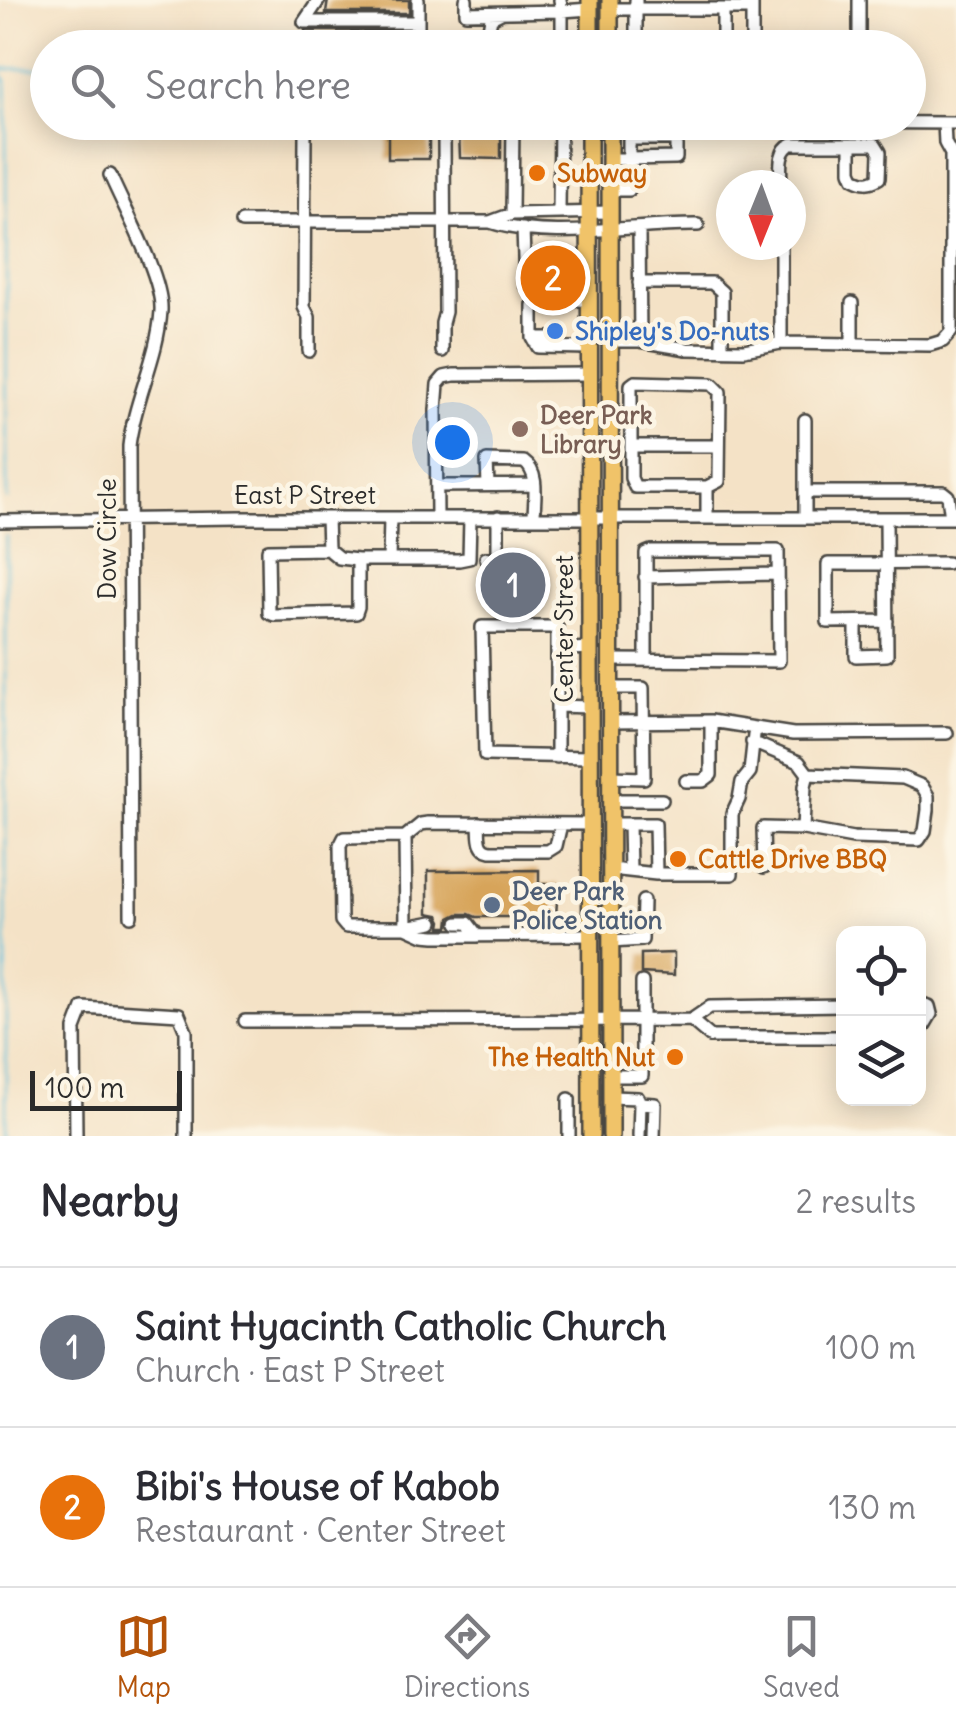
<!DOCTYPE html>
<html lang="en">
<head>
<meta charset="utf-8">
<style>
  body { margin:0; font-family:Delius,sans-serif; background:#f2f2f3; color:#2b2b33 }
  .controls { position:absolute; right:30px; bottom:30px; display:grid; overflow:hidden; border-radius:20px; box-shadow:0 5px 25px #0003 }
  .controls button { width:90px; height:90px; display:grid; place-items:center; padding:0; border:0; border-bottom:2px solid #e1e1e2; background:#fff; color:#2b2b33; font:50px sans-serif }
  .compass { position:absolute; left:716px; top:170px; width:90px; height:90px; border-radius:50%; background:#fff; box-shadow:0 5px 25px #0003; rotate:181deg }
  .scale { position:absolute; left:30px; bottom:25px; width:152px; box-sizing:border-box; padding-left:10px; border:5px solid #2b2b2b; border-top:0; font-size:28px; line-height:35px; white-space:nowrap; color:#2b2b2b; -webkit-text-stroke:8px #fcf5e5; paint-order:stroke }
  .you { position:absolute; left:452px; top:442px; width:35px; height:35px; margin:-25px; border:8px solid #fff; border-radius:50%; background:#1a73e8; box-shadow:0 0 0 15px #1a73e833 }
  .badge { display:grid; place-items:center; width:65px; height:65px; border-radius:50%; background:#b45309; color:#fff; font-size:32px; font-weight:700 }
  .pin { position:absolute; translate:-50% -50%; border:5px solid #fff; box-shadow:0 2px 10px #0006 }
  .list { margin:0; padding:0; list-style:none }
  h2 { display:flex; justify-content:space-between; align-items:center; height:130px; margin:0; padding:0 40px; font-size:42px }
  h2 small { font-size:32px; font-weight:400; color:#7c7c81 }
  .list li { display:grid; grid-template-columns:65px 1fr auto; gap:30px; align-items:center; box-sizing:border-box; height:160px; padding:0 40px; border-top:2px solid #e1e1e2 }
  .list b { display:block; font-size:38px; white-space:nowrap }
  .list p { margin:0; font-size:32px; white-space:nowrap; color:#7c7c81 }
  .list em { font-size:32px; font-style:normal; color:#7c7c81 }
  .icon { flex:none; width:55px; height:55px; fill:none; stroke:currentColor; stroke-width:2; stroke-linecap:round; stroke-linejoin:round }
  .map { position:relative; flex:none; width:956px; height:1136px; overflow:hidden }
  .search { position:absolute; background:#fff; box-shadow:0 5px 25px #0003; left:30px; right:30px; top:30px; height:110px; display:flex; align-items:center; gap:25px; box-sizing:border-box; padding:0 35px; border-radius:55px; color:#7c7c81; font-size:38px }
  .sheet { height:450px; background:#fff }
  nav { display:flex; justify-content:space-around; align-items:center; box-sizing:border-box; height:140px; border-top:2px solid #e1e1e2; background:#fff; font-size:28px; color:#7c7c81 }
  nav a { display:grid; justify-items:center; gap:5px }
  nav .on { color:#b45309 }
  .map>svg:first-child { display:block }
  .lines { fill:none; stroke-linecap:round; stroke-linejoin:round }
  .stream { stroke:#5ec0dd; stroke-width:2.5 }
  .building { fill:#d7a45a }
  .minor-casing { stroke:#494642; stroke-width:16 }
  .major-casing { stroke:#494642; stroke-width:20 }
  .minor { stroke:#fff; stroke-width:11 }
  .major { stroke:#f0c369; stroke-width:15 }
  .food-dot { fill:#e8710a; stroke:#fcf5e5; stroke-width:4 }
  .shop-dot { fill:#3f7fe0; stroke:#fcf5e5; stroke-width:4 }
  .education-dot { fill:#8d6e63; stroke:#fcf5e5; stroke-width:4 }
  .service-dot { fill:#5c6f8a; stroke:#fcf5e5; stroke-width:4 }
  .labels { text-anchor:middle; stroke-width:9; stroke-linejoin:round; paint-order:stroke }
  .food-label { font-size:25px; font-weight:bold; fill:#c56008; stroke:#fcf5e5; text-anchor:start }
  .shop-label { font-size:25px; font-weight:bold; fill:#366cbe; stroke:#fcf5e5; text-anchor:start }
  .education-label { font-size:25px; font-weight:bold; fill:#785e54; stroke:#fcf5e5; text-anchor:start }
  .street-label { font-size:25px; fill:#2b2b2b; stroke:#fcf5e5 }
  .service-label { font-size:25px; font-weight:bold; fill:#4e5e75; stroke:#fcf5e5; text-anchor:start }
</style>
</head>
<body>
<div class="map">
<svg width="956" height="1136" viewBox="0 0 956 1136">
  <rect width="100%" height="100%" fill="#fcf5e5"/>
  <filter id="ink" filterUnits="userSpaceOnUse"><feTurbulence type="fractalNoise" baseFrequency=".01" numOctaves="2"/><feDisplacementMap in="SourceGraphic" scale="20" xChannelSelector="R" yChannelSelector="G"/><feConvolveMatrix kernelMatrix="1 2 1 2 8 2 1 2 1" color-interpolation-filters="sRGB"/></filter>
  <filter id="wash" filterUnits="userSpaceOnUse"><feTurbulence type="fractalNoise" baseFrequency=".0048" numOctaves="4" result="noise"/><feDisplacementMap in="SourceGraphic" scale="40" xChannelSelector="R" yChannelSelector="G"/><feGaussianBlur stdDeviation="2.25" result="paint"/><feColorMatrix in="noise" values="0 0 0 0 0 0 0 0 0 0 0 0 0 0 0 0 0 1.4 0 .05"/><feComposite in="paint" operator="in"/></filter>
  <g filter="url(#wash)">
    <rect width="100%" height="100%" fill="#f4e2c6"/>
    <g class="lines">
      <path class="stream" d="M0,69L48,68
        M0,72L6,81L7,499
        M6,536V1136"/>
    </g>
    <g id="blocks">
      <path class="building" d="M328,0H409V13H326Z
        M305,31H409V42H305Z
        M388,133H429V159H388Z
        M459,133H501V159L460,158Z
        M539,870V884H558L556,917H476L469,914H458L450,918L449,927H441L442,921L439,915L428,913V871Z
        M674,953V975L641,973V954Z"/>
    </g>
  </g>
  <g filter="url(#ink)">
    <use href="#blocks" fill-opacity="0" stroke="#494642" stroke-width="2.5"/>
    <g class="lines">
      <defs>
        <path id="minor" d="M319,0L304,22H418
          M418,0V44
          M466,0V13L562,11L560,0
          M610,9H752
          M501,13L491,18L487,39L494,45L556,46L562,42
          M590,42H562V11L590,9
          M636,48V0
          M723,48V9
          M752,48V0
          M859,48V0
          M307,122L305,133L304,307L309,317V351
          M440,122L444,135L445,312L442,323V351
          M629,122V139
          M782,122L956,123
          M675,139H629V159L676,158V122
          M610,159H629V190H610
          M110,175C124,208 163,278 161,311C158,357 134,401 129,446L131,916
          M559,175L589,176
          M781,185C781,170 777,150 792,144H875L880,152L879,178C869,184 863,183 854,178L851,171V144
          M559,212L560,122
          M512,214L513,122
          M242,222H490C551,242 634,224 698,225
          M490,222L512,214L610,212
          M523,229L525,285
          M639,229L640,341
          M524,258H589
          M639,283H712L722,292V349
          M852,303V344
          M533,338H556
          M610,341H640L687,349L744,350L781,343L930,345L943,341L951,332V154L945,143L944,123
          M781,343V245
          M589,348L538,347L533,338V305L538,301L589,300
          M805,420V518
          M631,446H719
          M488,485L487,461L524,462C540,473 534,499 534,517
          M437,486L534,485
          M805,492H943L948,496L951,518
          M437,517L436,410L438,384L444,377L454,375L589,374
          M327,518L328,549
          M707,518V487H635L631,478V385L635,382L712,384L720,392L719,481L707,487
          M0,521L240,518H956
          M486,558H494L498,553V517
          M358,560L339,558L328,549L268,550L269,613L274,615L356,613L358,607V560H459L469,558L470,518
          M389,560L390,518
          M645,577L778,574
          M887,621L828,622V564L947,563
          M856,622V656L887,655L886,518
          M557,650L589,648
          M610,660L779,661L778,551H651L646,553V660
          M610,688H643L644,778L610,777
          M557,706L589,707
          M610,722L711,721L793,734L947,733
          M752,742L799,762L808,774L903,778L922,786L928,796V810L925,831L919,840L853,838L803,829L805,786L808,774
          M557,757V627H482L485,755L589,757
          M686,781H703L711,775V721
          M610,800H662
          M479,823C480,835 477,849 491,851H548L556,846L561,824
          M590,824L428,823L421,824L405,837L344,838L340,846L341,921L346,927H406L424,935L435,936L591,935
          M611,824H655L656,874
          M629,824L630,870
          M405,837L406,927L433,922
          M764,867L763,828L803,829
          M611,869L656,874H732V814L739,799L742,782L750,772L754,735
          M458,923H468L478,936
          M611,942L642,940L643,901
          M918,1003L929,1006L931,1014L918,1036
          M691,1020L711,1037H844
          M245,1021L691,1020L710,1007L844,1005
          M611,1076H642V982
          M611,1097L638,1098L640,1103
          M76,1136L75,1029L83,1008L179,1014L186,1031V1136
          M569,1136V1099
          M639,1136L640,1103L655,1104L654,1136"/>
        <path id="major" d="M610,0V48
          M590,48V0
          M589,122L591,1136
          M610,122L611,1136"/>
      </defs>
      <use href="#minor" class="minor-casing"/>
      <use href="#major" class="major-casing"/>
      <use href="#minor" class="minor"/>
      <use href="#major" class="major"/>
    </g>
  </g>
  <g class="food-dot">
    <circle cx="537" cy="173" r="10"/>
    <circle cx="678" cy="859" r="10"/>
    <circle cx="675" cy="1057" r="10"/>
  </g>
  <circle class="shop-dot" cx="555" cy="331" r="10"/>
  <circle class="education-dot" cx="520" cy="429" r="10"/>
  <circle class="service-dot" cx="492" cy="905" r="10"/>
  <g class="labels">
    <g class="food-label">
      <text x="557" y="182">Subway</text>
      <text x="698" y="868">Cattle Drive BBQ</text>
      <text x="655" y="1066" text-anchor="end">The Health Nut</text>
    </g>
    <g class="shop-label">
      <text x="575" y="340">Shipley's Do-nuts</text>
    </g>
    <g class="education-label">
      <text x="540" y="424">Deer Park<tspan x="540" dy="29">Library</tspan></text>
    </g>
    <g class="street-label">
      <text x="305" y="504">East P Street</text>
      <text transform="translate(107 539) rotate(-90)" y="9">Dow Circle</text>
      <text transform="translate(564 629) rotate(-90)" y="9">Center Street</text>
    </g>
    <g class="service-label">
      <text x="512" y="900">Deer Park<tspan x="512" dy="29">Police Station</tspan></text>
    </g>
  </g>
</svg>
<div class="controls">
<button><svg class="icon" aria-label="locate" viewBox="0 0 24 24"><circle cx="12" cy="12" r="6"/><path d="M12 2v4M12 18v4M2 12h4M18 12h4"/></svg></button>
<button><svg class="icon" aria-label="layers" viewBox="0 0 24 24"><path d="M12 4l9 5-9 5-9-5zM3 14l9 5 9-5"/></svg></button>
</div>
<svg class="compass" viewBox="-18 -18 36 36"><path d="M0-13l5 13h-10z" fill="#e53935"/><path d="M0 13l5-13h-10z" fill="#7c7c81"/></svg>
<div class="scale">100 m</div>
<div class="you"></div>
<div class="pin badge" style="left:513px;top:585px;background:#6b7280">1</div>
<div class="pin badge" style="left:553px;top:278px;background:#e8710a">2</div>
<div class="search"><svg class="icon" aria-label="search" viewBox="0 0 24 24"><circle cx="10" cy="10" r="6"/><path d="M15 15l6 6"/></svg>Search here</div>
</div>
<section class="sheet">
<h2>Nearby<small>2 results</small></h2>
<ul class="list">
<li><span class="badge" style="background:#6b7280">1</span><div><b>Saint Hyacinth Catholic Church</b><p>Church · East P Street</p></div><em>100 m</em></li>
<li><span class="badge" style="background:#e8710a">2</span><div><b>Bibi's House of Kabob</b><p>Restaurant · Center Street</p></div><em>130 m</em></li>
</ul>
</section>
<nav>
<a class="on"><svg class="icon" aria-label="map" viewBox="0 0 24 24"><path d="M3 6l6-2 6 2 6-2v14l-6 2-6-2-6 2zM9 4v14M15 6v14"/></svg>Map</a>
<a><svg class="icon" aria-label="directions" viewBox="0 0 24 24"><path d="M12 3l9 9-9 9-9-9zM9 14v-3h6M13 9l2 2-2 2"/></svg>Directions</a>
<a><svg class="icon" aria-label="saved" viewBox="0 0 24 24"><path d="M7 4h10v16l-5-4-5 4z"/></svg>Saved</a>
</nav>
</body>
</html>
